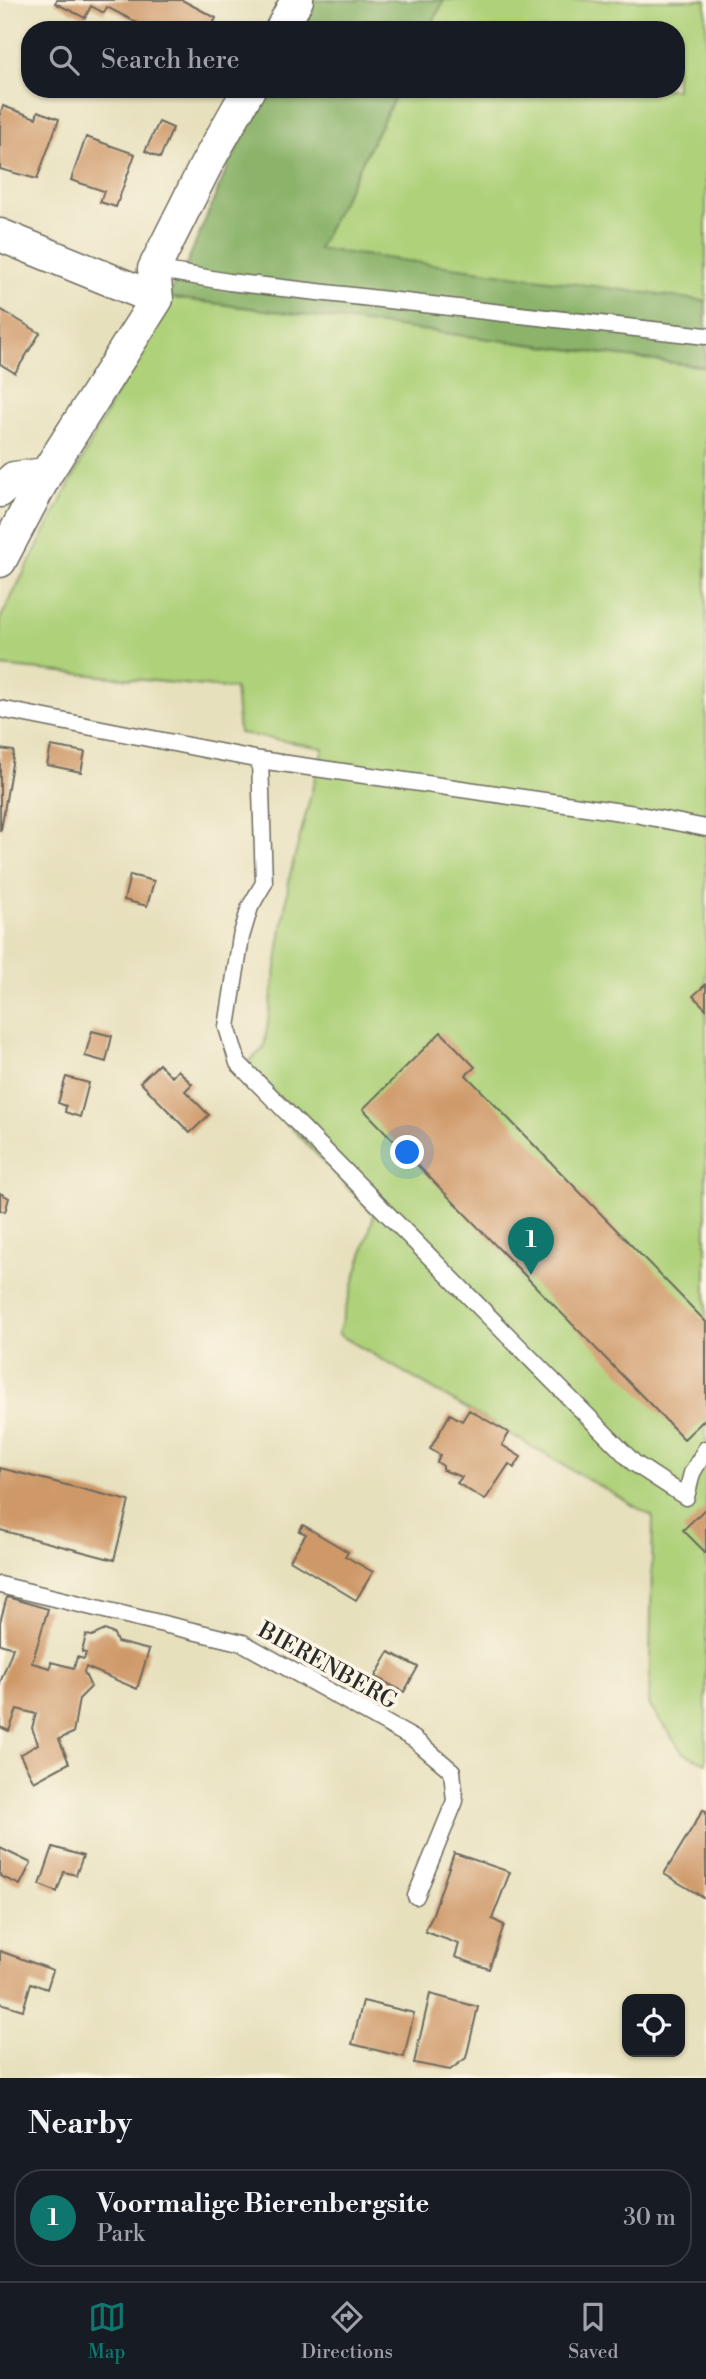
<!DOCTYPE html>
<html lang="en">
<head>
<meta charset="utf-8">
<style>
  body { margin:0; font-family:"Libre Bodoni",serif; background:#242831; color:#f1f3f6 }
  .controls { position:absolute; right:21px; bottom:21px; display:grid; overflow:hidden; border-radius:14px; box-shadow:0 2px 5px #0004 }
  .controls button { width:63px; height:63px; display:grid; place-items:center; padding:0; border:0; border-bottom:2px solid #363941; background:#171b24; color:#f1f3f6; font:35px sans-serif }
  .you { position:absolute; left:408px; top:1153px; width:24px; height:24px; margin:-18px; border:5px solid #fff; border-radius:50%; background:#1a73e8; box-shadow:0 0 0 10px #1a73e833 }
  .badge { display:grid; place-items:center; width:46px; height:46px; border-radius:50%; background:#0f766e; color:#fff; font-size:23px; font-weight:700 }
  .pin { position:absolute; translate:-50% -58px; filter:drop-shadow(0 2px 4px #0008) }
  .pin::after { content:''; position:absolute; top:37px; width:24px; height:21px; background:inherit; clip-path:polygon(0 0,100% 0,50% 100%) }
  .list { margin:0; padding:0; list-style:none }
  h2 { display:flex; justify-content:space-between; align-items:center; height:91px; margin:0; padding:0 28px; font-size:30px }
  h2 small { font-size:23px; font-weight:400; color:#9ea1a6 }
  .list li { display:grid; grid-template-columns:46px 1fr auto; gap:21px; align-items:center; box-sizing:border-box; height:98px; margin:0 14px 14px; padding:0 14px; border:2px solid #363941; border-radius:28px }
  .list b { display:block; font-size:26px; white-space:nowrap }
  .list p { margin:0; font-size:23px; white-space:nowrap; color:#9ea1a6 }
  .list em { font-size:23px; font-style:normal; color:#9ea1a6 }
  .icon { flex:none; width:38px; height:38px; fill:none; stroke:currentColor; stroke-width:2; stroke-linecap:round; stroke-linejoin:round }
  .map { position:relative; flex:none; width:706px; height:2078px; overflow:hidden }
  .search { position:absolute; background:#171b24; box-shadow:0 2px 5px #0004; left:21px; right:21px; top:21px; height:77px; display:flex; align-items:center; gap:18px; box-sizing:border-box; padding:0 24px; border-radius:28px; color:#9ea1a6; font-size:26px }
  .sheet { height:203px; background:#171b24 }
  nav { display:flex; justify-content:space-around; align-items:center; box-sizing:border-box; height:98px; border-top:2px solid #363941; background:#171b24; font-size:19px; color:#9ea1a6 }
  nav a { display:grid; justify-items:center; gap:4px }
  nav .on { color:#0f766e }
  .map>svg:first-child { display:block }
  .green { fill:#afd17a; stroke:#6d7e52; stroke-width:2 }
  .forest { fill:#8bb36a; stroke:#5b6f4a; stroke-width:2 }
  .building { fill:#cf9868 }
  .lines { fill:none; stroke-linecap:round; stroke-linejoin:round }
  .service-casing { stroke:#6d6a5e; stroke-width:19 }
  .minor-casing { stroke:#6d6a5e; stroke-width:35 }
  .service { stroke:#fff; stroke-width:16 }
  .minor { stroke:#fff; stroke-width:32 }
  .labels { text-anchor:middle; stroke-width:7; stroke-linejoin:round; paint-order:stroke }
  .street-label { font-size:23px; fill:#2b2b2b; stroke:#fcf5e5 }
</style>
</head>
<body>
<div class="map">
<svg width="706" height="2078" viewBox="0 0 706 2078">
  <rect width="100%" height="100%" fill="#fcf5e5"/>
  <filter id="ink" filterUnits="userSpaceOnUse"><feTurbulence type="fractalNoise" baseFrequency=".0143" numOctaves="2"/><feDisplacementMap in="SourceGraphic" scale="14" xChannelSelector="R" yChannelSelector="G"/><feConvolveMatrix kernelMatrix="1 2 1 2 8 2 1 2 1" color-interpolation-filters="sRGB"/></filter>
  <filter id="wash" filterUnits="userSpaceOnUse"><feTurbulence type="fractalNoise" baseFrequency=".00686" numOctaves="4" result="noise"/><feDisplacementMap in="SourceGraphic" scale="28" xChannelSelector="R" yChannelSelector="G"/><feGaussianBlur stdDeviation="1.57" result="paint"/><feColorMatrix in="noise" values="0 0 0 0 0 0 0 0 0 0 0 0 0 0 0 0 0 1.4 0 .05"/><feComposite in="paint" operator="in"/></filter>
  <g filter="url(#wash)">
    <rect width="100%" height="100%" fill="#e7e0bd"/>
    <path class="green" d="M444,0H706V301L317,250L399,89H676V30H429Z
      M166,297L706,367V1763L683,1753L649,1705L653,1517L338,1334L374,1215L238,1071L264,1048L290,875L323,748L239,733L235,689L0,666V619Z"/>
    <path class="forest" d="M300,0H444L429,30H287Z
      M261,89H399L318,249L706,301V367L166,297L184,270Z"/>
    <g id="blocks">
      <path class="building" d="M57,0H182L216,18L210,30H151L107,7L104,13L91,6L85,18L55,3Z
        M3,106L36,118L38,111L59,119L37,179L0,169V115Z
        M159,122L173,128L160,158L145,151Z
        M86,137L135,154L116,207L100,202L104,191L71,180Z
        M0,309L40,333L15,373L0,364Z
        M51,746L85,752L81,772L47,765Z
        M0,749L14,751L1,830H0Z
        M130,875L154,881L147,906L124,900Z
        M706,984V1009L693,996Z
        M92,1031L112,1036L106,1062L85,1056Z
        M441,1032L475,1067L466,1075L706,1322V1418L684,1439L363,1109Z
        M159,1064L172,1077L178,1070L192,1084L185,1091L209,1115L190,1133L140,1082Z
        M66,1077L89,1083L80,1117L65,1112L66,1106L58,1103Z
        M0,1193L9,1198L5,1212L0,1210Z
        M469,1410L509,1433L502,1445L521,1457L514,1468L509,1464L485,1500L457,1483L462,1477L443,1470V1466L437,1462L440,1455L430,1449L450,1414L462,1421Z
        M0,1468L129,1501L114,1560L0,1530Z
        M706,1508V1553L683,1530Z
        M303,1525L348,1552L345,1556L373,1572L356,1600L290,1560L306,1534L299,1531Z
        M7,1597L48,1609L32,1663L50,1668L51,1662L74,1668L77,1657L84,1659L86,1653L82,1652L86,1635L92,1636L105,1630L114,1634L117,1642L149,1650L137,1689L86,1667L84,1672L91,1687L79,1699L73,1733L59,1739L69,1763L34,1782L20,1755L38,1744L32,1728L36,1714L17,1709L9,1731L0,1727V1683L13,1648L0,1644V1622Z
        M389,1652L418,1667L404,1692L375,1677Z
        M703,1810L706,1811V1899L664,1874Z
        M53,1847L83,1856L76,1875L64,1872L57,1892L40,1885Z
        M0,1848L31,1863L20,1885L0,1876Z
        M454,1853L510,1872L492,1919L504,1925L489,1969L455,1957L459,1944L426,1932L425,1929L431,1919Z
        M0,1951L53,1970L47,1989L31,1983L23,2010L0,2003Z
        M430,1994L478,2007L466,2058L450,2070L414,2063Z
        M363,2001L414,2013L404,2057L352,2044Z"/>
    </g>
  </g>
  <g filter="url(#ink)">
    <use href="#blocks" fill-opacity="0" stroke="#6d6a5e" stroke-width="2"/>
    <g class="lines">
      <defs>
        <path id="service" d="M154,269L229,282L706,336
          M0,709L260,760L264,883L250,907L241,937L227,1027L238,1063L634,1463L686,1497L692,1473L706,1449
          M260,760L635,814L706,828
          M0,1585L243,1643L414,1739L452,1771L455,1801L416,1896"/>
        <path id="minor" d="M281,30L297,0
          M0,235L157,299
          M0,491L14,478L46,474
          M0,561L46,474L157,299L154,269L206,165L249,89"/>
      </defs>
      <use href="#service" class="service-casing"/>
      <use href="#minor" class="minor-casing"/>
      <use href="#service" class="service"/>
      <use href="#minor" class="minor"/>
    </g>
  </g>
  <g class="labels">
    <g class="street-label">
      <text transform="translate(328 1665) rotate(29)" y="8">BIERENBERG</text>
    </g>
  </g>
</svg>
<div class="controls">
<button><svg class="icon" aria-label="locate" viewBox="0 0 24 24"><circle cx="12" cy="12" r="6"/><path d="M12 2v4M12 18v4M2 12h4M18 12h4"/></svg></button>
</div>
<div class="you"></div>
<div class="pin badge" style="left:531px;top:1275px">1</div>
<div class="search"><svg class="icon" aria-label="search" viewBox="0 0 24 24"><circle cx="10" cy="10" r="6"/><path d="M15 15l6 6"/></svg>Search here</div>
</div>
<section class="sheet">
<h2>Nearby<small></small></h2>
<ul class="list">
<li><span class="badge">1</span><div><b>Voormalige Bierenbergsite</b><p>Park</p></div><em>30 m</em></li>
</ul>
</section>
<nav>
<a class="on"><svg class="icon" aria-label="map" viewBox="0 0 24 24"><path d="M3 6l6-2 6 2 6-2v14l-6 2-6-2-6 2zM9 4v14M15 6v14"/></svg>Map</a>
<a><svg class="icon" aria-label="directions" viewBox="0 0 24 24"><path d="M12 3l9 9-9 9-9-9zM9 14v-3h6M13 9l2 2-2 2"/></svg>Directions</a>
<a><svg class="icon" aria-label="saved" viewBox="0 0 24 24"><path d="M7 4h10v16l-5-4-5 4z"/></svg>Saved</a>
</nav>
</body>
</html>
